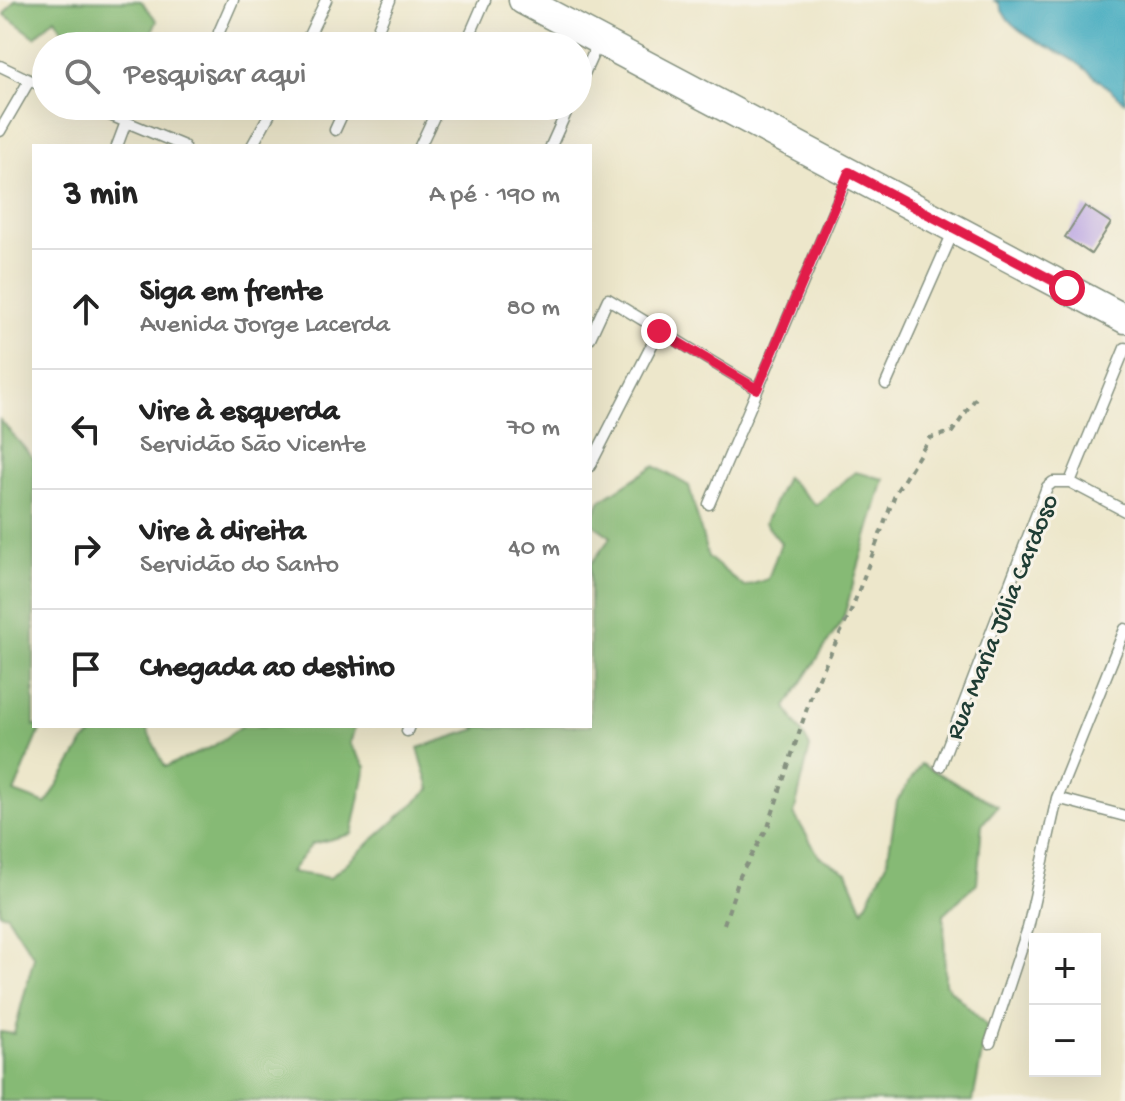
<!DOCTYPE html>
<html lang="pt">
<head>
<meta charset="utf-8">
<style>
  body { margin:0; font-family:"Gochi Hand",sans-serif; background:#f6f6f6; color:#222 }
  .controls { position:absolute; right:24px; bottom:24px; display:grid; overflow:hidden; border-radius:0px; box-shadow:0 8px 32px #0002 }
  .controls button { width:72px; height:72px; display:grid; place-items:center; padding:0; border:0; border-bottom:2px solid #e0e0e0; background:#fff; color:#222; font:40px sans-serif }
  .stop { position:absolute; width:24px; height:24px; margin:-18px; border:6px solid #e11d48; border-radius:50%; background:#fff }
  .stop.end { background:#e11d48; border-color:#fff; box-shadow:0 2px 8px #0008 }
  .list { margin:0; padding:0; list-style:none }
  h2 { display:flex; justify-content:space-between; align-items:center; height:104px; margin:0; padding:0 32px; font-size:34px }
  h2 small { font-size:26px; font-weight:400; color:#767676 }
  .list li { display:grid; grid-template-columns:52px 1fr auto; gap:24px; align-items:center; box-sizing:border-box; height:120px; padding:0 32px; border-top:2px solid #e0e0e0 }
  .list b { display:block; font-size:30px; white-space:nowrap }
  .list p { margin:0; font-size:26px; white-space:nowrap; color:#767676 }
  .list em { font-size:26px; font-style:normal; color:#767676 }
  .icon { flex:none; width:44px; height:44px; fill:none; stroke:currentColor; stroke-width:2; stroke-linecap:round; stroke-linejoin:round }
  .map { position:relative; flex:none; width:1125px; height:1101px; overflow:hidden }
  .search { position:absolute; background:#fff; box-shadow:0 8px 32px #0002; left:32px; top:32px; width:560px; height:88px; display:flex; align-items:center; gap:20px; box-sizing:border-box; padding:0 28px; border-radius:44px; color:#767676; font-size:30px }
  .panel { position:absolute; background:#fff; box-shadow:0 8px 32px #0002; left:32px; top:144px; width:560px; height:584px; border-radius:0px }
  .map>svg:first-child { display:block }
  .forest { fill:#86ba74; stroke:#527c54; stroke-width:2 }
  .water { fill:#3ea9be; stroke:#2e7379; stroke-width:2 }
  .building { fill:#baa4e2 }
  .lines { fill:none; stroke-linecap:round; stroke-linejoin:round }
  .service-casing { stroke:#869280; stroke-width:13 }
  .secondary-casing { stroke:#869280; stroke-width:31 }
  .path { stroke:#869280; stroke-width:4; stroke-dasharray:6 6; stroke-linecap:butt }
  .service { stroke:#fff; stroke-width:10 }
  .secondary { stroke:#fff; stroke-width:28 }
  .route { stroke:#e11d48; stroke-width:10 }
  .labels { text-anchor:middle; stroke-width:6; stroke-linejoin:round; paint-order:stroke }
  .street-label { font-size:26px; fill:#1f3d34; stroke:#f7f3e8 }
</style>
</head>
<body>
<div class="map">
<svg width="1125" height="1101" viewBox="0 0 1125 1101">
  <rect width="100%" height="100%" fill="#f7f3e8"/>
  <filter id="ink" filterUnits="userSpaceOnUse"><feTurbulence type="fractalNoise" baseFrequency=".0125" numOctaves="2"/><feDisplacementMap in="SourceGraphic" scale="16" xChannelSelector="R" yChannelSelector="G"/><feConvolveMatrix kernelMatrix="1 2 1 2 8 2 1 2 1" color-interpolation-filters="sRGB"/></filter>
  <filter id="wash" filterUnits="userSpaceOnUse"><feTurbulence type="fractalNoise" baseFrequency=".006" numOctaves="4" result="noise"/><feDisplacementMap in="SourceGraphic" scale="32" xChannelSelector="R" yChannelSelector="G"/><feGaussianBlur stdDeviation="1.8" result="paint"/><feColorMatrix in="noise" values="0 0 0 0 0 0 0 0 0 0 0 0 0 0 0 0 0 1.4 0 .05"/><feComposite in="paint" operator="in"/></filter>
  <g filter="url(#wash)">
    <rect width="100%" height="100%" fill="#ede7cb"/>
    <path class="forest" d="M15,0L141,1L157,21L145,46H62L66,36L55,18L35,37L4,14Z
      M0,420L34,459V726H42L14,792L46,804L84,742L102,726H145L165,767L212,747L242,726H355L350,744L366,767L352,834L312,844L290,872L330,878L430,789L418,748L477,729L474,726L524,729L527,726H590V565L611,537L590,522L601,500L654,466L689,486L708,557L744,587L768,579L781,543L765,523L786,477L816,505L855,472L884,479L843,619L786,707L810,747L794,814L819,856L847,872L863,910L887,863L897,801L921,764L998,806L982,824L977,883L944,914L945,984L987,1026L973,1101H0V1032L14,1034L34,957L7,915L0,913Z"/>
    <path class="water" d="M993,0H1125V102C1109,89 1093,74 1076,62C1051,45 1008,34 999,3Z"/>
    <g id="blocks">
      <path class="building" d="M1085,206L1111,223L1091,254L1065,237Z"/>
    </g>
  </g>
  <g filter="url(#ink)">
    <use href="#blocks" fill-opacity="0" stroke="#869280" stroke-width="2"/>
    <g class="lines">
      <defs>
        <path id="service" d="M219,32L233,0
          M304,46L326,0
          M371,46L390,0
          M465,46L485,0
          M0,66L46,88
          M578,87L599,41
          M88,106L184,146
          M335,130L346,106
          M0,131L29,81
          M117,146L126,122
          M252,146L274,106
          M420,146L439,106
          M551,146L569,106
          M590,338L608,299L757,389
          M1125,348L1070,482L1125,511
          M886,384L954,230
          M590,466L659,331
          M709,504L849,174
          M407,731L409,726
          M940,766L1047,487L1053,482H1070
          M1057,798L1125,816
          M990,1043L1028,928L1057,798L1125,629"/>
        <path id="secondary" d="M523,0L1125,319"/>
      </defs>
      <use href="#service" class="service-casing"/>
      <use href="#secondary" class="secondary-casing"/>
      <path class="path" d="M724,924L740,876L768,827L813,690L851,611L896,492L930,438L952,432L978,395"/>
      <use href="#service" class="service"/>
      <use href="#secondary" class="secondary"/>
    </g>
  </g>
  <g class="lines" filter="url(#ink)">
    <path class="route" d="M659,331L757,389L849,172L1067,288"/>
  </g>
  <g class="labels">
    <g class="street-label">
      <text transform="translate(1000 616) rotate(-68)" y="9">Rua Maria Júlia Cardoso</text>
    </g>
  </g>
</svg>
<div class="controls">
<button>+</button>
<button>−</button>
</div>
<div class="stop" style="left:1067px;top:288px"></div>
<div class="stop end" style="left:659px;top:331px"></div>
<div class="search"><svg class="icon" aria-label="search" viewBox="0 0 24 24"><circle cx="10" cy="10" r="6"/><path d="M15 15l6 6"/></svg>Pesquisar aqui</div>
<section class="panel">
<h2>3 min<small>A pé · 190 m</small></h2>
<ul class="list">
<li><svg class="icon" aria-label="ahead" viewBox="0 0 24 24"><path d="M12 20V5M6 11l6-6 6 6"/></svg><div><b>Siga em frente</b><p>Avenida Jorge Lacerda</p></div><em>80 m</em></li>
<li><svg class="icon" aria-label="left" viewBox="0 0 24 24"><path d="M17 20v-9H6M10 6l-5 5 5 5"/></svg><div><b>Vire à esquerda</b><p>Servidão São Vicente</p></div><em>70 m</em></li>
<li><svg class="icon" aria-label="right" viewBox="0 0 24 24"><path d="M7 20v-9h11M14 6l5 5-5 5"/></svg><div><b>Vire à direita</b><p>Servidão do Santo</p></div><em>40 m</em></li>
<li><svg class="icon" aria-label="arrive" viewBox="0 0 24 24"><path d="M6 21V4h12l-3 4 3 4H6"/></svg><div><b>Chegada ao destino</b></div></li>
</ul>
</section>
</div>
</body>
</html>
